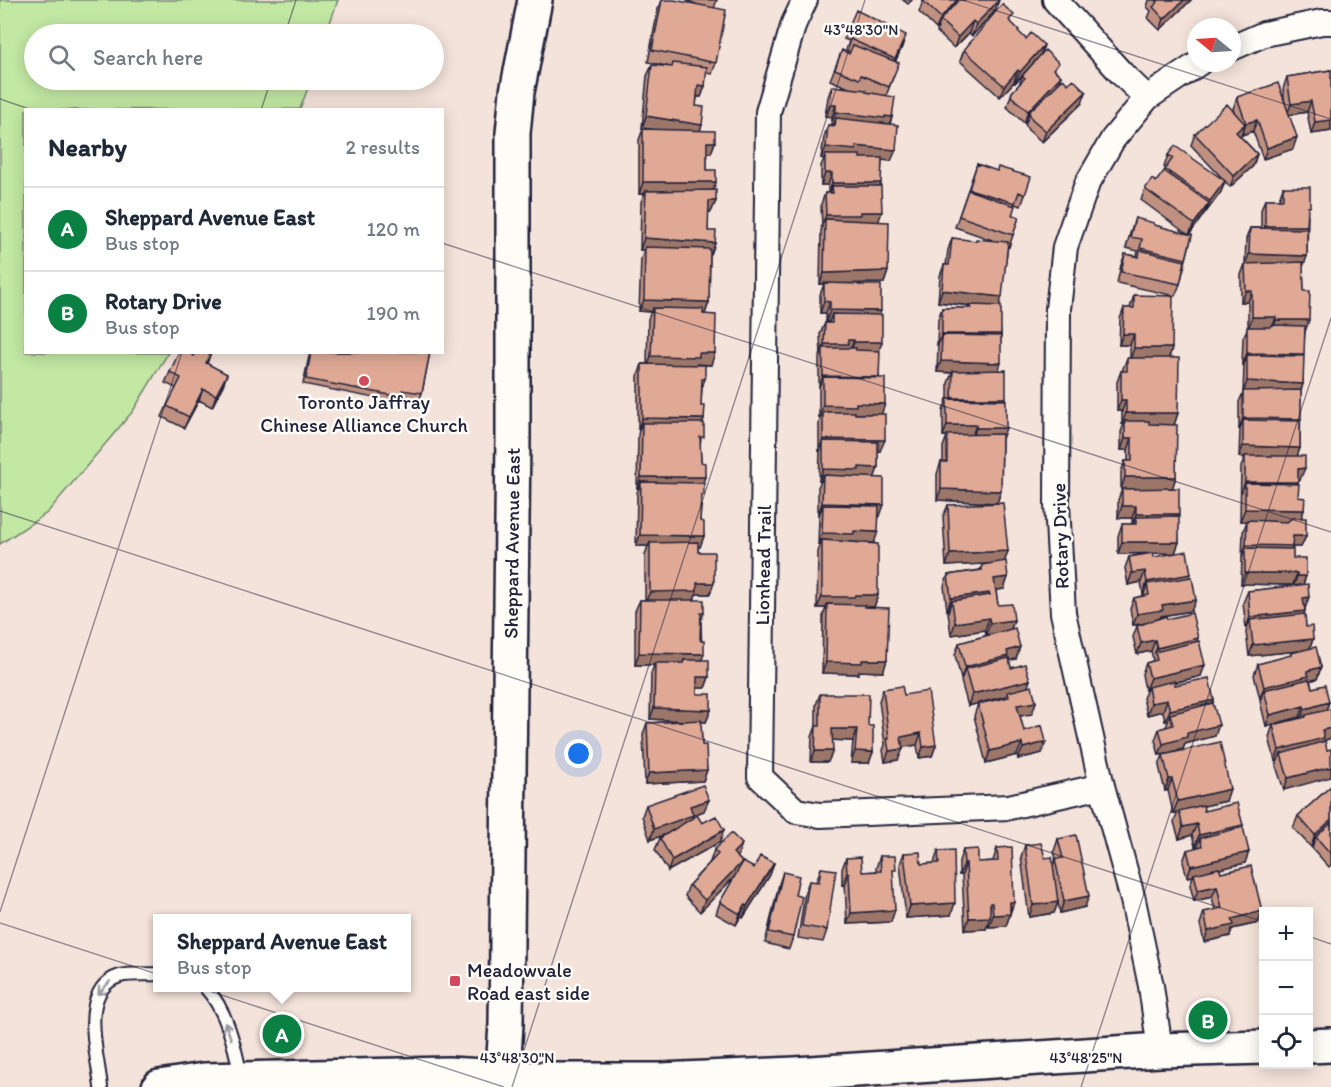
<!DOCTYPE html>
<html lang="en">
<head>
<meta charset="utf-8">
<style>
  body { margin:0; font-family:Itim,sans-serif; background:#f2f2f3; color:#1f2937 }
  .controls { position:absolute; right:18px; bottom:18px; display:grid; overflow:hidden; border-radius:0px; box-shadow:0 3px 15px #0003 }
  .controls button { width:54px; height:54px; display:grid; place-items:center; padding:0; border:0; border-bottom:2px solid #e0e1e3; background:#fff; color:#1f2937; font:30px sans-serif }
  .compass { position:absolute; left:1187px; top:18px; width:54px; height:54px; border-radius:50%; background:#fff; box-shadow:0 3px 15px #0003; rotate:288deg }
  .you { position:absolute; left:579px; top:754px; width:21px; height:21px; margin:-15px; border:4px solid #fff; border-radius:50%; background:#1a73e8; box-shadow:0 0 0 9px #1a73e833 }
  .badge { display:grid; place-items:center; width:39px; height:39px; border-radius:50%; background:#0b8043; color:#fff; font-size:20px; font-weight:700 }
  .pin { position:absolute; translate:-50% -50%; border:3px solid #fff; box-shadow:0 2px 6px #0006 }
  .popup { position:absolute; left:153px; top:914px; width:258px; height:78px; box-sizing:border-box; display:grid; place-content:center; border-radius:0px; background:#fff; filter:drop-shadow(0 2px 4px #0005); font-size:20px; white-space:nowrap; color:#747a83 }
  .popup b { font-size:22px; color:#1f2937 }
  .popup::after { content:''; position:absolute; left:50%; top:100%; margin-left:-12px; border:12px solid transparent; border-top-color:#fff }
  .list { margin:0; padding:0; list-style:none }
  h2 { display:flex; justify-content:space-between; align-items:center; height:78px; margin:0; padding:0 24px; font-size:26px }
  h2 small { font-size:20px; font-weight:400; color:#747a83 }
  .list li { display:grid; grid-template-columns:39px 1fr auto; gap:18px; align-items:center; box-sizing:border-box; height:84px; padding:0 24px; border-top:2px solid #e0e1e3 }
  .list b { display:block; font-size:22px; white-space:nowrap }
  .list p { margin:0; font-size:20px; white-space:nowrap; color:#747a83 }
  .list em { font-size:20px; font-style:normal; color:#747a83 }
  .icon { flex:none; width:33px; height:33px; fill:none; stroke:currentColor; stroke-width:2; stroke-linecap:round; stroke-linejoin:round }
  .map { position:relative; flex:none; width:1331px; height:1087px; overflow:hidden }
  .search { position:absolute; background:#fff; box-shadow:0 3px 15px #0003; left:24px; top:24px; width:420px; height:66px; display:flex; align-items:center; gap:15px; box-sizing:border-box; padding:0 21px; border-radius:33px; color:#747a83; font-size:22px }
  .panel { position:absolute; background:#fff; box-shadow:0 3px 15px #0003; left:24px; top:108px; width:420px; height:246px; border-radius:0px }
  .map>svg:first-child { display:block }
  .green { fill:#c2e8a3; stroke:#72856f; stroke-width:1.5 }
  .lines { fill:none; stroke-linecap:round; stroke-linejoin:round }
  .service-casing { stroke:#22223b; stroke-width:16 }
  .minor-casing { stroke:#22223b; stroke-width:28 }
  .secondary-casing { stroke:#22223b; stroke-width:38 }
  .service { stroke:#fdfcf7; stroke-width:12 }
  .minor { stroke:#fdfcf7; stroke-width:24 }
  .secondary { stroke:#fdfcf7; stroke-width:33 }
  .wall { fill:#c09181; stroke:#22223b; stroke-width:1.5 }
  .shaded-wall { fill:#9c7669; stroke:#22223b; stroke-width:1.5 }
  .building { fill:#dfa996; stroke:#22223b; stroke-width:1.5 }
  .oneway { stroke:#9a9aa2 }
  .ticks { fill:none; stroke:#22223b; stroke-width:1.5; stroke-opacity:0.45 }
  .poi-dot { fill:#d1495b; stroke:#fdfcf7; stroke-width:2 }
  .labels { text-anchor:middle; stroke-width:5; stroke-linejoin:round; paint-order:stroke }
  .poi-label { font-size:20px; fill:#22223b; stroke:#fdfcf7 }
  .street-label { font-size:20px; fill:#22223b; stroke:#fdfcf7 }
  .ticks-label { font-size:15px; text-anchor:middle; fill:#22223b; stroke:#fdfcf7; stroke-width:5; stroke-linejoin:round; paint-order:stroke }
</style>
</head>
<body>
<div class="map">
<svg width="1331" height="1087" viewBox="0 0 1331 1087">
  <rect width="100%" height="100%" fill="#f4e3da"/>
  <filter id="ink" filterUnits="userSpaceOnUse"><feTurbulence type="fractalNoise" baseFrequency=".0167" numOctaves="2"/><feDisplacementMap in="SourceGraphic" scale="12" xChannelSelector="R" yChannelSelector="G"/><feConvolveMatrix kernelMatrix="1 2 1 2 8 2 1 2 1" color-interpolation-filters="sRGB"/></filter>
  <g filter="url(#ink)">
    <path class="green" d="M0,0H338L326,34H34V80H311L300,109L26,110V352L168,353L133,411L47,513L0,544Z"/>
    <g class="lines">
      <defs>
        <path id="service" d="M206,988C227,1011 235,1047 241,1077
          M101,1087C98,1055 77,989 120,976C131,973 146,975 158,974"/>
        <path id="minor" d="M805,0L794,23L768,112L760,777L796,811L820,815L1009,807L1102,786
          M1055,0L1122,74L1147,98
          M1232,48L1264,34L1322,22H1331
          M1160,1050L1151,986L1133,900L1102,786L1063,613L1057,504L1058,309L1065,247L1087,184L1113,139L1147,98L1199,63"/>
        <g id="secondary">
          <path d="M1308,1046L1331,1045"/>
          <path d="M159,1087L204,1080L353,1076L448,1074L556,1080H661L795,1074L1160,1050L1264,1047"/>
          <path id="s1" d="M502,1087L506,1024L513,437V133L517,92L535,0"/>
        </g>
      </defs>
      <use href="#service" class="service-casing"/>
      <use href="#minor" class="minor-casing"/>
      <use href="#secondary" class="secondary-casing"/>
      <use href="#service" class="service"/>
      <use href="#minor" class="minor"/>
      <use href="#secondary" class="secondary"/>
    </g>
    <path class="wall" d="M661,0L698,5L686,0H717L714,8L716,63L712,74L706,73L705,86L701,97H697L696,106L702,125L699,131L715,142L711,153H707V170L713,190L716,201L711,212H708V231L715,243L711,254H710L709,302L705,314H703L711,365H697L705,379L702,387L701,406L703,423L700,446L701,462L703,483L700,521L704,536L700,547H698V552L710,594H696L694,600L704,613L701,621L702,660L709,677L705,688H697V694L711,710L706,722H701L702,745L707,770L703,781L645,784L643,734L647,723L688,721L650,719L651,674L654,665H635V611L640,600H645V555L648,546H636L637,493L639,488H637L638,435L639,430L638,429V376L642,364H647L648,319L651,312L639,311L641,259L644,250H640L641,202L644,194H639V140L643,129H651L642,128L647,76L652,65L671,67L648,62L658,9Z
      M903,0H912L908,4Z
      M1149,0H1191L1160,30L1148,18L1151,11L1147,7Z
      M923,1L995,11L972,36L969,33L954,48L937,32L938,27L936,29L919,12Z
      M1011,23L1018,32L1026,39L1044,45L1040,56L1061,76L1058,84H1068L1086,92L1082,103L1042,142L1028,130L1025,124L1027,120L1024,123L1007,107L1012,92L1019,85L1022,76L1015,83L1014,82L1000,97L960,61L964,50Z
      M848,28L902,47L895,62L894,75L886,96L892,117L890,124L891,161L882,160L878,222L888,271L884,283H847L859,285L879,315V378L885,404L881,414L880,451H878V468L874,478L880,516H879L874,543H861L878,595L874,607H865L887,660L883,672L859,671L858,674L822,673L823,616L826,608H817L818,552L820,545H818L819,515H818V487L821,481H819L820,451H819V423L821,417H819V359L821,356L820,334L825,323H829V322H826V313H820V295L824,284H820L821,231L822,227L821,204L825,193H828V185H821V166L824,159L821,158L824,137L828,125L833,126L834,124H831L832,117L825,116L828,97L832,86L849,88L830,80L842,50L849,54L850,52L846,50L849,41L844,39Z
      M1331,70V131L1311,134L1307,112L1289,115L1293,149L1263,159L1253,131L1242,135L1241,133L1240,136L1257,154L1253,166L1230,187L1225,181L1221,192L1206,212H1205L1190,234L1192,235L1180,284L1175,296L1117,283L1121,265L1125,254L1137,256L1138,251L1126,248L1131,230L1135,218L1154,225L1187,234L1141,200L1145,189L1156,182L1165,171L1166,168L1164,167L1168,155L1223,179L1191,145L1195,134L1234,112L1233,109L1237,97L1285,104L1283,89L1287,77Z
      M977,164L1025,195L1021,206L1015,204L1014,205L1012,215L1019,217L1009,247L1008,246L999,306L1001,336L999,370L1005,400L1002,439L1001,491L997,503L937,500V474L941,462H943V447L947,436H943V411L947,399H948V383L952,373L937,372L938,345H937L938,319L942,308H969L970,306L938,302L940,276L944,265H946L948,250L952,238L975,241L992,240L955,227Z
      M1283,187L1308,215L1307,256L1303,266L1305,332L1303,356V384L1301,390L1300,448L1297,456L1300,480H1298V497L1304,510L1301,518L1306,536L1301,547H1292V549L1293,558L1306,576L1303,585L1305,609H1304V614L1306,627L1313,639L1310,648L1321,667L1317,679L1310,680L1312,688L1329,702L1326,710L1331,709V738L1323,741L1284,790L1276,766L1278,760L1275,761L1269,737L1273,725L1300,719V717L1266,726L1260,701L1261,698L1260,699L1254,675L1258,664L1290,656L1291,653L1297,651L1249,656L1246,632L1247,628H1246L1243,603L1248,591L1293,586V585L1241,584L1243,532L1247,521H1240L1241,467L1245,458L1239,457L1240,429H1239V402L1243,393L1244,365H1242L1243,338L1248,327V302H1241V275L1245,264L1246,239L1250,228H1261V210L1265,199H1279Z
      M1134,295L1172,348L1169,358L1178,413L1174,425L1176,477L1172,488L1177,516L1179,542L1175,553H1153L1154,557L1191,577V611L1161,616L1160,618L1167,619L1197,642L1201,676L1174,683L1175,685L1213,703L1215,736L1185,744L1183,749L1159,755L1155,740L1159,729L1166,727L1168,721H1165L1163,711L1147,715L1143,698L1147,689L1145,690L1142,674L1146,663L1152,661L1153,659L1151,651L1137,654L1133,637L1137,626L1143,624L1133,625L1130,609L1134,598L1143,596L1144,594H1143L1141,582L1128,585L1125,568L1129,557L1148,553L1118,554V536L1122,524H1132V518H1118V500L1122,489H1121V472L1125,461H1128V450H1121V432L1124,424H1122V411H1117V382L1121,371H1122L1127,358H1130V345H1119L1120,319L1124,308H1130Z
      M310,352H430L422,393L420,399L401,396L399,403L303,384Z
      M210,355L207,364L227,374L223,385L212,407L199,400L184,428L162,417L167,406L176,388L165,383L170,372L194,356Z
      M948,505L1008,551L1004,562L1008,577L1004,589L996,590L998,605L1014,620L1011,629L1016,659L1009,660L1011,668L1027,687L1032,714L1020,716L1024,731L1042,753L1018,759L1017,755L986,763L974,716L978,704L1006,698V696L968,706L961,681L962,678L961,679L955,655L959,643L995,633L986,635L985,630L951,635L948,612L949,609L947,610L944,586L948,575L980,570L982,565L994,563L946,566L943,517Z
      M883,689L904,695L936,745L932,756L919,758L917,745L902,747L898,760L885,762L883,750L885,745L879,701Z
      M820,694L868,726L873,752L869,763H851L853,741L832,740L828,762H811L812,737L816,726V705Z
      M1163,755L1226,801L1203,806L1204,811L1241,828L1245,863L1219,869L1221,873L1262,911L1258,923L1232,929L1230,936L1204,942L1200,924L1204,912L1215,910L1212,897L1194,901L1190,885L1193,876L1187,877L1183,862L1187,850L1197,848V846H1195L1192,835L1179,839L1174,822L1178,812L1173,813L1168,790L1165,791L1159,766Z
      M1331,786V865L1329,867L1312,848L1313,844L1311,847L1293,828L1298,816Z
      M646,805L704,811L693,815L692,819L702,823L720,842L668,871L655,850L660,838L666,834L650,840L642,816Z
      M1058,839L1085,907L1060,913L1058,902L1054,913L1029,917L1021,857L1025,845L1045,858L1053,865L1056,859L1054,851Z
      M997,848L1014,902L1006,926L989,927V922L986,929L965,930L962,875H959V861L963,850L978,862L993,861Z
      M714,850L738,856L737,857L742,862L740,868H754L774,863L770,875L743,918L741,916L736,925L716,914L720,902L735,876L700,912L685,896L689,885L710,862Z
      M938,851L951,915L906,918L900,864L904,853L921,864L934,863Z
      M880,856L893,876L891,922L847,924L845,885H842V869L846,858L862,872L876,871V868Z
      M821,868L827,930L823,942L798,938L805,892L809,881L816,882Z
      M783,872L795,895L793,937L789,949L765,943L779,884Z"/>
    <path class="shaded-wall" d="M957,0H964L942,18L938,27L936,29L941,18Z
      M999,0L995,11L972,36L976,24Z
      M1184,0H1191L1160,30L1164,19Z
      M973,21L969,33L954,48L958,37Z
      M906,35L902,47L891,71L895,59Z
      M1044,45L1040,56L1015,83L1020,72Z
      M1018,70L1014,82L1000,97L1004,86Z
      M1061,76L1057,87L1029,112L1027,120L1024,123L1028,111Z
      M698,85L705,86L701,97L694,96Z
      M1086,92L1082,103L1042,142L1046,131Z
      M1311,101L1307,112L1287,115L1291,104Z
      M830,105H836L832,117L825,116Z
      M836,112L885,116L892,117L888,128L836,118L834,124H831Z
      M646,116L702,125L698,136L642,128Z
      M1257,120L1253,131L1242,135L1246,123Z
      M1331,120V131L1311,134L1315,122Z
      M1245,124L1241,135L1232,143L1236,132Z
      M1297,137L1293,149L1263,159L1267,148Z
      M707,142H715L711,153H703Z
      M856,146L896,150L891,161L825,155L824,159L821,158L826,147Z
      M1257,154L1253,166L1230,187L1234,176Z
      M825,173H832L828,185H821Z
      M1225,181L1221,192L1206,212L1210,201Z
      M643,182H716L712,194L646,191L644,194H639Z
      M832,183H881L877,195L832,186L830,194H828Z
      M709,201H716L711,212H704Z
      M1209,203L1204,214L1189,235L1194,224Z
      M860,212H882L878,223L825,219L821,227L826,215Z
      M1265,226H1307L1303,238H1261Z
      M644,238L715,243L711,254L645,250V247L644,250H640Z
      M1249,254L1307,256L1303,267L1245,265Z
      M888,271L884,283L820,284L824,273Z
      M942,290L1002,297L998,309L938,302Z
      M1246,291H1252L1248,302H1241Z
      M644,300L709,302L705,314L652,312L653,308L651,312L639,311Z
      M824,301L830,302L826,313H820Z
      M830,310L881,311L876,322L832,314L829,322H826Z
      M1252,317H1276L1272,329H1248Z
      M1276,320H1309L1305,332H1272Z
      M942,334H1001L997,346L942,335L938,345H937Z
      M1123,334H1134L1130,345H1119Z
      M848,340H854L850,351L823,348L820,356L824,344Z
      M854,342H882L878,354L850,353Z
      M1134,348H1172L1168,360H1130Z
      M699,353H715L711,365L697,364L695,369L647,368L651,356Z
      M1247,353L1304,354L1300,366L1247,355L1244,365H1242Z
      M941,361L1001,363L997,375L937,372Z
      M227,374L223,385L212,407L216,395Z
      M823,376L879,377L875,388L823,377L819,387Z
      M1247,381L1303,384L1299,396L1243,393Z
      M203,389L199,400L184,428L189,417Z
      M952,398H1006L1002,410L948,409Z
      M1121,400H1126L1122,411H1117Z
      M856,403L885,404L881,415L823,412L821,417H819L823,405Z
      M1126,413H1178L1174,425L1125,424V421L1124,424H1122Z
      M642,418L704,419L700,431L642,423L639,430L638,429Z
      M1243,418L1301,419L1297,430L1243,420L1240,429H1239Z
      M947,425H976L972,436H943Z
      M976,428H1006L1002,439H972Z
      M1125,438H1132L1128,450H1121Z
      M823,439L885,440L880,451H823V441L820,451H819Z
      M1243,446L1300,448L1296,460L1239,457Z
      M859,467L878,468L874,479L823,475L821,481H819L823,469Z
      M1305,468L1300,480H1294L1298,469Z
      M641,477H705L701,488L641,482L639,488H637Z
      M1125,477H1176L1172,489H1121Z
      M1245,482H1298L1294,494L1245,483L1241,493Z
      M941,489L1001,491L997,503L937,500Z
      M822,503L884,505L880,516L823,515V505L819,515H818Z
      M1122,506H1136L1132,518H1118Z
      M1245,509L1304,510L1300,522L1240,521Z
      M1136,514H1179L1174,525L1136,517L1133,525H1132Z
      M854,531L878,532L874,543L851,542L822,540L820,545H818L822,533Z
      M640,535L704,536L700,547L650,546V543L648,546H636Z
      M1293,536H1306L1301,547H1292L1288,558L1245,548L1242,557L1246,545Z
      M1122,542H1179L1175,553L1118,554Z
      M1008,551L1004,563L946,566L950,554Z
      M1145,571L1141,582L1128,585L1132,573Z
      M1245,573H1297L1293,585L1241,584Z
      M1191,574L1187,586L1147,584L1144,594H1143L1147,582Z
      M1297,576H1306L1302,587L1293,588Z
      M1008,577L1004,589L990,591L994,579Z
      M697,583H714L710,594H696L693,603H645L650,592Z
      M989,593L985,604L952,601L949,609L947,610L951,598Z
      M855,595H878L874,607L851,606L827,604L826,608H817L822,597Z
      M1309,597L1305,609H1299L1303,598Z
      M1196,600L1191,611L1161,616L1159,621L1133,625L1137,614L1162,605Z
      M1305,611L1300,623L1250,620L1247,628H1246L1250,617Z
      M989,618L985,630L951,635L955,623Z
      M1014,620L1010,631L986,635L990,623Z
      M1198,638L1194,650L1155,652L1157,648Z
      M1313,639L1309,650L1249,656L1253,645Z
      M1155,640L1151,651L1137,654L1141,643Z
      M1020,647L1016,659L965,669L962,678L961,679L965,667L1007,651Z
      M639,653L704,654L700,665L684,660L682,665L655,663L654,665H635Z
      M862,660H887L883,672L859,671L858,674L822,673L826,662Z
      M1205,665L1201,676L1148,689V687L1147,689L1145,690L1150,678Z
      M1321,667L1317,679L1264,690L1261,698L1260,699L1264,687L1307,671Z
      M697,677H709L705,688H693Z
      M1030,680L1026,692H1008L1006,696L968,706L972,694Z
      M1167,700L1163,711L1147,715L1151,703Z
      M1214,700L1209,712L1170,714L1168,721H1165L1170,710Z
      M1036,702L1032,714L1013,717L1017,705Z
      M1329,702L1325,714L1306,717V715L1304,719L1301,720L1305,709Z
      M1304,706L1300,717L1266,726L1270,715Z
      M654,708L711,710L706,722L650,719Z
      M1219,725L1215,736L1185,744L1183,749L1159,755L1163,744L1187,733Z
      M1331,728V738L1323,741L1320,750L1281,754L1278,760L1275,761L1279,750L1322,730Z
      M832,729H857L853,741L827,740Z
      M921,733L917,745L897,748L901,737Z
      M1046,742L1042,753L1018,759L1023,748Z
      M1022,743L1017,755L986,763L990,751Z
      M936,745L932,756L919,758L923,747Z
      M903,749L898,760L885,762L889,751Z
      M815,751H833L828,762H811Z
      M855,751L873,752L869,763H851Z
      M1331,767V777L1284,790L1288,778Z
      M707,770L703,781L645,784L649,773Z
      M1169,779H1172L1168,790L1165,791Z
      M1230,789L1226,801L1173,813L1178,801Z
      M709,800L704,811L693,815L689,826L650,840L654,829L690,806Z
      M1331,820V828L1316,837L1313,844L1311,847L1315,835Z
      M1197,824L1192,835L1179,839L1183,827Z
      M1243,825L1238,836L1200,838L1197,846H1195L1199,835Z
      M724,830L720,842L668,871L672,860Z
      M742,844L738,856L729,865L733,853Z
      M1249,852L1245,863L1195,875L1194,874L1193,876L1187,877L1191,866Z
      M742,862L738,873L700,912L705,900Z
      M774,863L770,875L743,918L747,906Z
      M966,863L962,875H959L964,864Z
      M847,873H849L845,885H842Z
      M1217,886L1212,897L1194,901L1198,890Z
      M1089,896L1085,907L1060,913L1064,901Z
      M1010,902H1014L1010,913Z
      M1058,902L1054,913L1029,917L1033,905Z
      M955,903L951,915L906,918L910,906Z
      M745,905L741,916L736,925L740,914Z
      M895,910L891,922L847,924L851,913Z
      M1262,911L1258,923L1232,929L1230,936L1204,942L1208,931L1232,919Z
      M1010,914L1006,926L989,927L993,915Z
      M990,917L986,929L965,930L969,918Z"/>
    <path class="building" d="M662,0H674L726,10L716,63L652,50Z
      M923,0H957L941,18L923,1Z
      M959,0H999L976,24L973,21L958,37L941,21L942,18Z
      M1156,0H1184L1164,19L1153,7L1158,2Z
      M1002,4L1014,15L1009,20L1019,30L1018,31L1026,39L1031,33L1044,45L1020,72L1018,70L1004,86L964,50Z
      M856,10L906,35L895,59L850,39L854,30L848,28Z
      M853,45L899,63L889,87L861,75L859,79L835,69L842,50L849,54Z
      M1045,50L1059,63L1053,69L1061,76L1028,111L1011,96L1012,92L1025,78L1022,76Z
      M673,63L707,67L705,86L698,85L696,106L704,107L702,125L646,116L652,65L672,67Z
      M1331,70V120L1315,122L1311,101L1291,104L1287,77Z
      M1063,79L1068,84L1073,79L1086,92L1046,131L1032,119L1029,112Z
      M1278,83L1297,137L1267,148L1257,120L1246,123L1237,97Z
      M832,86L866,90V92L895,97L892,117L885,116V118L836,112V105H830Z
      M1227,104L1245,124L1236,132L1257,154L1234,176L1195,134Z
      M836,118L898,125L896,150L856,146V150L826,147L828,125L835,126Z
      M643,129L715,131V142H707V170H716V182H643Z
      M1175,146L1225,181L1210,201L1165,169L1173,158L1168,155Z
      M825,155H860V158H882L881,183H832V173H825Z
      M977,164L997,171L998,167L1031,177L1025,195L1019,192L1015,203L969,189Z
      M1164,171L1209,203L1194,224L1145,189L1152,179L1156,182Z
      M832,186H881L882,212H860V215H826L825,193H833Z
      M1283,187H1310V207H1308L1307,226H1265V199H1283Z
      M716,190V201H709L708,231H716L715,243L644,238L646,191Z
      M968,190L1015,206L1012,215L1019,217L1013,235L959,216Z
      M1135,218L1154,223V225L1192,235L1186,259L1140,248L1142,239L1130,237Z
      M825,219L889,222L888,271L824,273Z
      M1250,228L1307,229V256L1249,254Z
      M952,238L976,241V239L1008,242L1002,297L942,290L944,265H949Z
      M645,247L710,249L709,302L644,300Z
      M1140,250L1185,261L1180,284L1121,272L1125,254L1139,257Z
      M1303,262L1304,291H1310L1309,320H1276V317H1252V291H1246L1245,264Z
      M824,283L860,284L859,285H881V311L830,310V302L824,301Z
      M1134,295L1173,296L1172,348H1134V334H1123L1124,308H1134Z
      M970,305L1001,306V334H942V308H971Z
      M653,308L703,309V314L716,315L715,353H699V357L651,356Z
      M832,314L882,315V342H854V340H848V344H824L825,323H832Z
      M1272,325L1305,326L1304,354L1247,353V327H1271Z
      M942,335L1001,336V363L941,361Z
      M823,348H856V350L880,351L879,377L823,376Z
      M179,352H187L194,356L196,352H206L210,355L206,363L227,374L216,395L203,389L189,417L167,406L181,378L170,372Z
      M311,352H430L422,393L402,390L401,397L306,379Z
      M1247,355L1304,356L1303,384L1247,381Z
      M1127,358H1179L1178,413H1126V400H1121V371H1127Z
      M642,364L705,365V379H702L701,406H705L704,419L642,418Z
      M1006,370V398H952L953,371Z
      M823,377L885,378V404L856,403V406L823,405Z
      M1301,390V419L1243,418V391Z
      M947,399L1006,400V428H976V425H947Z
      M823,412H855V414H885V440L823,439Z
      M1243,420L1300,421V448L1243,446Z
      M1125,421H1149V424L1177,425L1176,477H1125V461H1132V438H1125Z
      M642,423H704V437H700L701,462L705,463V477H641Z
      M1002,434L1001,491L941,489V462H947V435Z
      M823,441L878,442V468L859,467V470L823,469Z
      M1245,456H1305V468L1298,469V482H1245Z
      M823,475L884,478V505L822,503Z
      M641,482L704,483V495H701L700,521L704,522V536L640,535Z
      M1245,483L1299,484L1298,497L1305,498L1304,510L1245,509Z
      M1179,488V514H1136V506H1122V489Z
      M1003,503L1008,551L950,554L948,505Z
      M823,505L879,506L878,532L854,531V534L822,533Z
      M1179,516V542H1122V524H1136V517Z
      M1292,518H1306V536H1293L1292,546L1246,545L1247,520L1287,522Z
      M822,540L878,544V595H855L854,597H822Z
      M698,542V552H714V583H697V591L650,592V543Z
      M1245,548L1293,549V558H1306V576H1297V573H1245Z
      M1187,551L1191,574L1147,582L1145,571L1132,573L1129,557L1153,553L1154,557Z
      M1006,561L1008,577L994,579L998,605L1012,604L1014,620L990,623L989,618L955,623L952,601L990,595L989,593L951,598L948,575L982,570V565Z
      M1192,577L1196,600L1162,605L1163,610L1137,614L1134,598L1149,595L1147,584Z
      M1308,584L1309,597L1303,598L1305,611L1250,617L1248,591Z
      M640,600H704V613H701L700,639L701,641H704V654L639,653Z
      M827,604L865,605V607L889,608L887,660H862V663L826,662Z
      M1192,613L1198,638L1157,648L1155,640L1141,643L1137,626L1166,616L1167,619Z
      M1305,614L1306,627L1312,626L1313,639L1253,645L1250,620Z
      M1015,628L1020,647L1007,651L1008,656L965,667L959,643Z
      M1199,641L1205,665L1150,678L1146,663L1157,660L1155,652Z
      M1316,647L1321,667L1307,671L1309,676L1264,687L1258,664L1291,655V653Z
      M1009,658L1011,668L1025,664L1030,680L972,694L965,669Z
      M684,660H709V677H697V694H711V710L654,708L655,663H684Z
      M1209,678L1214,700L1170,710L1167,700L1151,703L1148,687L1174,681L1175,685Z
      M1309,679L1312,688L1325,685L1329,702L1305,709L1304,706L1270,715L1264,690Z
      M902,686L904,695L928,691L936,745L923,747L921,733L901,737L903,749L889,751L887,739H889L883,689Z
      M1032,686L1036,702L1017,705L1024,731L1042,725L1046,742L1023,748L1022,743L990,751L978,704L1009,697L1008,692Z
      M820,694H869L868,726H873V752L855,751L857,729H832L833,751H815L816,726H820Z
      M1213,703L1219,725L1187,733V737L1163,744L1159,729L1173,725L1170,714Z
      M1331,709V728L1322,730L1324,738L1279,750L1273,725L1306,717V715Z
      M701,720L702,745H706L707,770L649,773L647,723Z
      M1325,741L1327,750L1331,749V767L1288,778L1281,754Z
      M1220,742L1230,789L1178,801L1172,779H1169L1163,755Z
      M703,785L709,800L690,806L693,815L654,829L646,805Z
      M1331,786V820L1315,835L1298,816Z
      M1237,803L1243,825L1199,835L1197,824L1183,827L1179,811L1203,805L1204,811Z
      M697,815L702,823L716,816L724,830L672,860L660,838Z
      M1331,823V854L1316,837Z
      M1243,827L1249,852L1191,866L1187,850L1202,846L1200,838Z
      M731,833L742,844L733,853L742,862L705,900L689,885L718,854L714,850Z
      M1076,835L1089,896L1064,901L1055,859L1063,858L1058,839Z
      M1041,843L1045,858L1052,857L1058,902L1033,905L1025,845Z
      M1012,847L1014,902H1010V914L993,915L992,903H990V917L969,918L966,863L964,864L963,850L978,849V862L998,861L997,848Z
      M954,850L955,903L910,906L904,853L920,852L921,864L939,863L938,851Z
      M760,856L774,863L747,906L745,905L740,914L720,902L743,862L754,868Z
      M880,856H895L896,870H893L895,910L851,913L849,873H847L846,858L861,857L862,872L881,871Z
      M1251,866L1262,911L1232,919L1234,925L1208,931L1204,912L1222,908L1217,886L1198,890L1194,874L1219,868L1221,873Z
      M821,868L836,870L827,930L802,926L809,881L819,882Z
      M783,872L799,876L795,895L802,897L793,937L769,932Z"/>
    <defs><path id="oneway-shaft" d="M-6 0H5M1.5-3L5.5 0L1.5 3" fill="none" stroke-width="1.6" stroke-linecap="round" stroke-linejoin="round" transform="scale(1.5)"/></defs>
    <g class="oneway">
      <use href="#oneway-shaft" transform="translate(104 988) rotate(132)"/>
      <use href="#oneway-shaft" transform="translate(228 1031) rotate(-111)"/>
    </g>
  </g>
  <path class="ticks" d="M963,0L1331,119M285,34L296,0M0,99L32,110M261,110L271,80M442,243L1331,532M0,511L1264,922M0,912L182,352M0,923L504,1087M1308,936L1331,944M512,1087L865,0M1081,1087L1331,318"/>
  <g class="poi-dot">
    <circle cx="364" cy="381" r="6"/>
    <rect x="449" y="975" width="12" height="12" rx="3"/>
  </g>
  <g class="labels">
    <g class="poi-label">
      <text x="364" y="409">Toronto Jaffray<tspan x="364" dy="23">Chinese Alliance Church</tspan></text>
      <text x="467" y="977" text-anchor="start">Meadowvale<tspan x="467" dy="23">Road east side</tspan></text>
    </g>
    <g class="street-label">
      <text transform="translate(1060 536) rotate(-92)" y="7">Rotary Drive</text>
      <text dy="7" stroke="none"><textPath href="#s1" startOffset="544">Sheppard Avenue East</textPath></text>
      <text transform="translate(763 565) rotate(-89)" y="7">Lionhead Trail</text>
    </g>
  </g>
  <g class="ticks-label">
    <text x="861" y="35">43°48'30"N</text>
    <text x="517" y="1063">43°48'30"N</text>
    <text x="1086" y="1063">43°48'25"N</text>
  </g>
</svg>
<div class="controls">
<button>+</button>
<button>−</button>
<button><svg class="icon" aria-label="locate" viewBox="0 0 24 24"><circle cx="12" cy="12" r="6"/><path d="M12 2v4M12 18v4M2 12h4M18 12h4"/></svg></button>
</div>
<svg class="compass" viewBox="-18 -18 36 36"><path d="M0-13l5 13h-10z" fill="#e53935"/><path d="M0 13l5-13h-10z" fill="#747a83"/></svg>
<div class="you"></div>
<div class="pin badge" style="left:282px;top:1034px">A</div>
<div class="popup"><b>Sheppard Avenue East</b>Bus stop</div>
<div class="pin badge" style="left:1208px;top:1020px">B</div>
<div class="search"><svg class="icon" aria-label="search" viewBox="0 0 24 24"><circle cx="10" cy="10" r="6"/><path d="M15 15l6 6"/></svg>Search here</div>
<section class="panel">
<h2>Nearby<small>2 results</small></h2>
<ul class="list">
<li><span class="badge">A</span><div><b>Sheppard Avenue East</b><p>Bus stop</p></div><em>120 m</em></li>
<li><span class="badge">B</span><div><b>Rotary Drive</b><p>Bus stop</p></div><em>190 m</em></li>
</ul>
</section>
</div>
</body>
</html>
